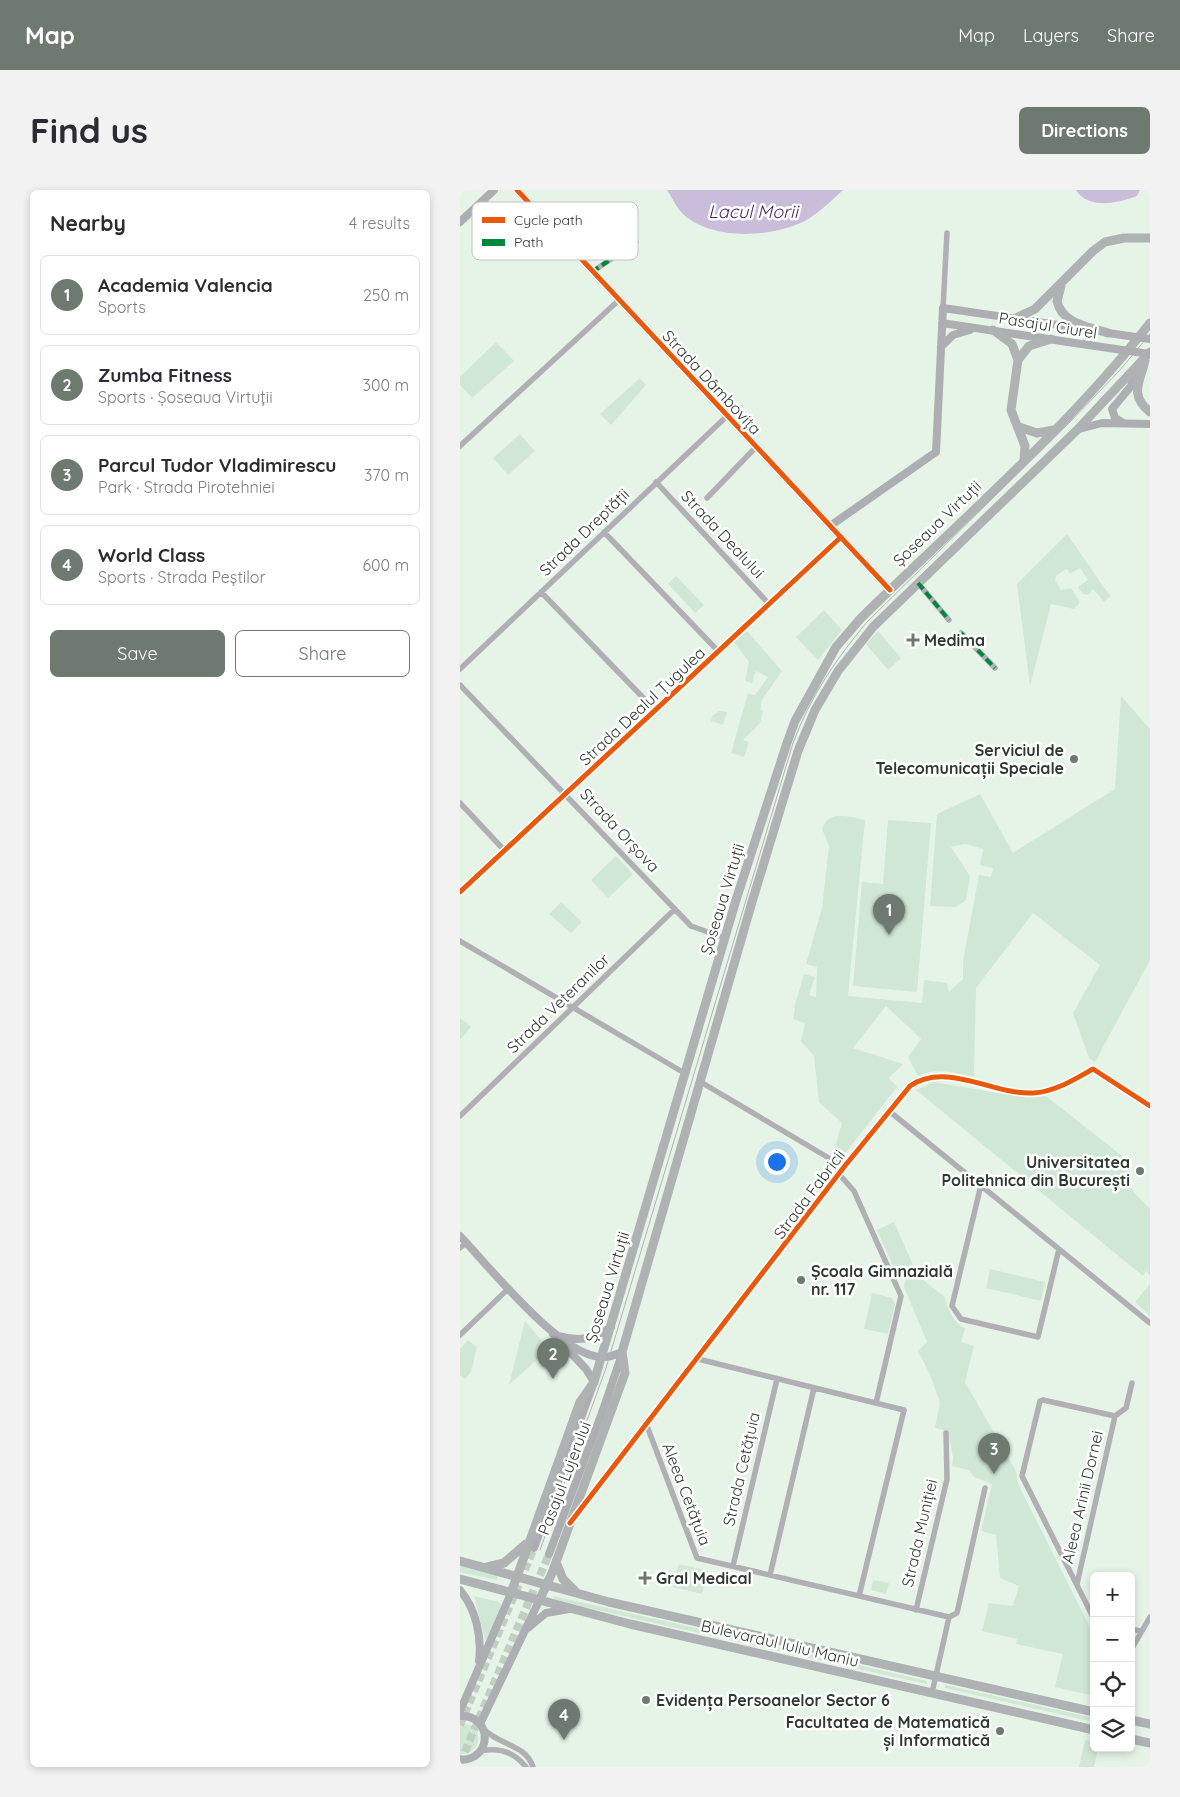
<!DOCTYPE html>
<html lang="en">
<head>
<meta charset="utf-8">
<style>
  body { margin:0; font-family:Quicksand,sans-serif; background:#f2f2f3; color:#2b2b33 }
  .controls { position:absolute; right:15px; bottom:15px; display:grid; overflow:hidden; border-radius:8px; box-shadow:0 2px 8px #0003 }
  .controls button { width:45px; height:45px; display:grid; place-items:center; padding:0; border:0; border-bottom:1px solid #e1e1e2; background:#fff; color:#2b2b33; font:25px sans-serif }
  .you { position:absolute; left:316px; top:971px; width:18px; height:18px; margin:-12px; border:4px solid #fff; border-radius:50%; background:#1a73e8; box-shadow:0 0 0 8px #1a73e833 }
  .badge { display:grid; place-items:center; width:32px; height:32px; border-radius:50%; background:#6e7a70; color:#fff; font-size:16px; font-weight:700 }
  .pin { position:absolute; translate:-50% -41px; filter:drop-shadow(0 1px 2px #0008) }
  .pin::after { content:''; position:absolute; top:26px; width:18px; height:15px; background:inherit; clip-path:polygon(0 0,100% 0,50% 100%) }
  .list { margin:0; padding:0; list-style:none }
  h2 { display:flex; justify-content:space-between; align-items:center; height:65px; margin:0; padding:0 20px; font-size:21px }
  h2 small { font-size:16px; font-weight:400; color:#7c7c81 }
  .list li { display:grid; grid-template-columns:32px 1fr auto; gap:15px; align-items:center; box-sizing:border-box; height:80px; margin:0 10px 10px; padding:0 10px; border:1px solid #e1e1e2; border-radius:8px }
  .list b { display:block; font-size:19px; white-space:nowrap }
  .list p { margin:0; font-size:16px; white-space:nowrap; color:#7c7c81 }
  .list em { font-size:16px; font-style:normal; color:#7c7c81 }
  .actions { display:flex; gap:10px; padding:15px 20px }
  .actions a { flex:1; padding:11px 0; border:1px solid #6e7a70; border-radius:8px; text-align:center; font-size:18px; color:#6e7a70 }
  .actions .main { background:#6e7a70; color:#fff }
  .icon { flex:none; width:28px; height:28px; fill:none; stroke:currentColor; stroke-width:2; stroke-linecap:round; stroke-linejoin:round }
  .map { position:relative; flex:none; width:690px; height:1577px; overflow:hidden; border-radius:8px }
  header { display:flex; align-items:center; gap:30px; box-sizing:border-box; height:70px; padding:0 25px; background:#6e7a70; color:#fff }
  header strong { font-size:24px }
  nav { display:flex; gap:28px; margin-inline-start:auto; font-size:18px }
  .intro { display:flex; align-items:center; justify-content:space-between; box-sizing:border-box; height:120px; padding:0 30px }
  h1 { margin:0; font-size:35px }
  .button { padding:12px 22px; border-radius:8px; background:#6e7a70; color:#fff; font-size:18px; font-weight:700 }
  main { display:flex; gap:30px; padding:0 30px }
  aside { flex:1; background:#fff; border-radius:8px; box-shadow:0 2px 8px #0003 }
  .map>svg:first-child { display:block }
  .green { fill:#d1e7d5 }
  .water { fill:#c9bdd9 }
  .lines { fill:none; stroke-linecap:round; stroke-linejoin:round }
  .secondary-tunnel { stroke:#c1cfc3; stroke-width:8; stroke-dasharray:8 4; stroke-linecap:butt }
  .street { stroke:#b0afb3; stroke-width:5.5 }
  .secondary { stroke:#adaeb1; stroke-width:8 }
  .primary { stroke:#afb2b2; stroke-width:9 }
  .tram { stroke:#b0b3b2; stroke-width:1 }
  .secondary-bridge { stroke:#adaeb1; stroke-width:8 }
  .quiet { stroke:#00873e; stroke-width:4; stroke-dasharray:8 4; stroke-linecap:butt }
  .cycleway-casing { stroke:#fff; stroke-width:8 }
  .cycleway { stroke:#e8590c; stroke-width:5 }
  .poi-dot { fill:#6e7a70; stroke:#fff; stroke-width:2 }
  .labels { text-anchor:middle; stroke-width:5; stroke-linejoin:round; paint-order:stroke }
  .street-label { font-size:16px; fill:#2e3930; stroke:#fff }
  .poi-label { font-size:16px; font-weight:bold; fill:#2e3930; stroke:#fff; text-anchor:start }
  .water-label { font-size:18px; font-style:italic; fill:#462960; stroke:#fff }
  .key { fill:#fff; stroke:#c0c4c1; stroke-width:1 }
  .key-label { font-size:14px; fill:#2e3930 }
</style>
</head>
<body>
<header>
<strong>Map</strong>
<nav><a>Map</a><a>Layers</a><a>Share</a></nav>
</header>
<div class="intro"><h1>Find us</h1><a class="button">Directions</a></div>
<main>
<aside>
<h2>Nearby<small>4 results</small></h2>
<ul class="list">
<li><span class="badge">1</span><div><b>Academia Valencia</b><p>Sports</p></div><em>250 m</em></li>
<li><span class="badge">2</span><div><b>Zumba Fitness</b><p>Sports · Șoseaua Virtuții</p></div><em>300 m</em></li>
<li><span class="badge">3</span><div><b>Parcul Tudor Vladimirescu</b><p>Park · Strada Pirotehniei</p></div><em>370 m</em></li>
<li><span class="badge">4</span><div><b>World Class</b><p>Sports · Strada Peștilor</p></div><em>600 m</em></li>
</ul>
<div class="actions"><a class="main">Save</a><a>Share</a></div>
</aside>
<div class="map">
<svg width="690" height="1577" viewBox="0 0 690 1577">
  <rect width="100%" height="100%" fill="#e6f4e8"/>
  <path class="green" d="M36,152L54,171L12,208L0,195V187Z
    M180,188L186,195L151,235L140,224Z
    M60,244L75,261L48,285L33,268Z
    M607,344L650,406L644,412L633,399L628,405L623,404L618,397L628,390L620,378L610,384L607,379L597,385L595,390L601,400L611,398L620,412L614,419L591,414L570,496L557,394Z
    M216,386L244,415L235,423L208,394Z
    M364,420L382,440L358,470L336,447Z
    M287,441L322,481L302,510L300,519L303,521L300,533L283,550L289,552L284,567L271,563L288,503L295,505L308,487L296,481L292,493L285,491L289,472L274,452Z
    M418,441L441,468L428,480L406,454Z
    M661,506L690,539V770L635,872L629,868L613,823L640,775L573,723L516,798L514,887C495,883 476,877 458,886L448,867L461,849L426,816L393,858L443,874L429,888L437,897L383,966L374,960L382,933L359,912L354,866L341,851L345,833L333,829L335,819L334,818L344,784L355,787L349,805L356,807L357,777L346,774L362,718L369,656L362,639C370,619 388,627 405,630L388,806L462,813L464,790L487,793L489,802L503,789V771L519,685L531,687L533,678L520,675L523,659L505,654L491,657L510,686L506,710L496,717L470,716L477,624L520,604L553,663L655,599Z
    M259,521L267,522L263,535L251,531L252,526Z
    M428,630L471,633L457,802L393,796L402,692L423,694Z
    M156,666L173,684L148,708L131,690Z
    M101,712L122,732L111,743L89,724Z
    M0,828L11,837L1,849H0Z
    M474,892L569,908L586,906L671,973C665,1000 673,1000 690,1019V1086L686,1081L683,1086L456,900Z
    M434,1032L458,1086L485,1107C486,1116 495,1135 505,1138L501,1152L514,1156L505,1192L556,1281L558,1294L634,1445V1506L595,1497L603,1464L556,1454L557,1449L522,1441L529,1413L553,1416L559,1396L540,1388L536,1345L521,1341L532,1294L514,1287L509,1280L492,1276L493,1268L488,1241L475,1238L480,1213L471,1187L458,1161L467,1152L444,1097L445,1091L451,1088L446,1076L435,1080L417,1040Z
    M530,1079L585,1092L581,1111L526,1098Z
    M690,1094V1126L675,1112Z
    M412,1103L432,1108L435,1114L428,1144L404,1139Z
    M65,1131L89,1159L49,1195Z
    M8,1150L17,1157L11,1182L5,1189L0,1185V1159Z
    M219,1374L248,1381L242,1404L213,1397Z
    M0,1376L38,1385L37,1390L0,1382Z
    M413,1390L429,1393L426,1404L411,1400Z
    M14,1406L39,1412L41,1415L28,1450L25,1449Z
    M94,1406L373,1469L372,1473L93,1410Z
    M390,1473L467,1491V1494L389,1477Z
    M485,1495L634,1528V1532L485,1498Z
    M221,1502L230,1504L233,1512L216,1508Z
    M0,1532L13,1536C24,1548 17,1565 0,1564Z
    M625,1550L634,1552V1558H638L634,1577H619Z"/>
  <path class="water" d="M207,0H383C373,9 362,20 350,28C318,48 251,52 222,23C216,17 212,7 207,0Z
    M616,0H680L677,6C659,13 628,20 616,0Z"/>
  <g class="lines">
    <path class="secondary-tunnel" d="M0,1535L74,1358
      M0,1573L89,1364"/>
    <path class="street" d="M132,82L176,52
      M483,118L487,43
      M0,256L159,110
      M196,292L309,414
      M247,308L296,257
      M144,342L258,461
      M458,393L489,430
      M81,402L195,520
      M501,443L535,478
      M0,479L267,226
      M0,495L231,736L265,748
      M0,613L45,661
      M0,702L381,347
      M0,751L226,884
      M239,891L384,977
      M429,921L690,1133
      M0,926L215,719
      M379,984L394,1001L441,1106L416,1213
      M521,995L492,1116L501,1129L578,1147L599,1059
      M0,1058L6,1053
      M0,1145L49,1098
      M238,1169L444,1220L399,1406
      M187,1236L237,1368L489,1427
      M115,1327L384,977L450,896C486,871 534,905 573,903C595,902 615,889 633,879L690,916
      M273,1376L317,1189
      M310,1385L354,1198
      M617,1394L655,1226L666,1218L672,1193
      M456,1420L487,1289L486,1243
      M489,1427L497,1423L525,1298
      M634,1429L562,1286L580,1211L583,1210L655,1226
      M671,1439L680,1441
      M671,1460L690,1427
      M472,1503L489,1427
      M23,1538C37,1555 66,1554 73,1577
      M21,1561C39,1557 54,1562 66,1577"/>
    <path class="secondary" d="M57,0L430,400
      M0,32L34,0
      M482,133L608,152
      M481,157L493,145L510,140
      M663,233L655,228L652,219L671,196L675,179
      M619,239L642,233L690,234
      M370,336L476,262L483,118L626,139
      M0,1046C28,1075 103,1170 144,1167C150,1167 157,1164 162,1162
      M99,1146C120,1152 134,1149 151,1137
      M74,1358L134,1192L126,1179L93,1144
      M89,1364L143,1220L162,1164
      M0,1400C16,1419 22,1447 19,1471
      M68,1438L86,1423L109,1419
      M0,1521L51,1403
      M0,1526C32,1524 34,1570 0,1570
      M20,1534L79,1411"/>
    <path class="primary" d="M601,96L597,111C602,134 629,137 648,143
      M554,129L575,119L633,61L645,52L664,48H690
      M533,140L552,154L558,170
      M685,170C681,191 668,204 690,222
      M559,237L577,243L594,240
      M564,270L565,256L551,220L558,170L569,156L591,149
      M0,1371L149,1412L634,1522
      M96,1372L103,1389L115,1401
      M27,1377L44,1373L66,1354
      M0,1389L170,1434L634,1540
      M51,1403L120,1212L134,1192L276,710L327,553L335,531L376,457L401,428C499,332 605,241 690,133
      M79,1411L92,1383L165,1183L162,1162L292,712L338,561L355,520L378,481L413,437L617,240L690,162
      M671,1530L690,1534
      M671,1549L690,1553"/>
    <path class="tram" d="M80,1360L146,1178L333,553C350,507 376,469 407,432L610,232L660,180L690,144"/>
    <path class="secondary-bridge" d="M648,143L690,149
      M608,152L690,164"/>
    <path class="quiet" d="M132,82L176,52
      M458,393L489,430
      M501,443L535,478"/>
    <defs>
      <path id="cycleway" d="M57,0L430,400
        M0,702L381,347
        M110,1333L384,977L450,896C486,871 534,905 573,903C595,902 615,889 633,879L690,916"/>
    </defs>
    <use href="#cycleway" class="cycleway-casing"/>
    <use href="#cycleway" class="cycleway"/>
  </g>
  <g class="poi-dot">
    <path d="M450.5 442.5h5v5h5v5h-5v5h-5v-5h-5v-5h5z"/>
    <circle cx="614" cy="569" r="5"/>
    <circle cx="680" cy="981" r="5"/>
    <circle cx="341" cy="1090" r="5"/>
    <path d="M182.5 1380.5h5v5h5v5h-5v5h-5v-5h-5v-5h5z"/>
    <circle cx="186" cy="1510" r="5"/>
    <circle cx="540" cy="1541" r="5"/>
  </g>
  <g class="labels">
    <g class="street-label">
      <text transform="translate(588 135) rotate(9)" y="6">Pasajul Ciurel</text>
      <text transform="translate(252 192) rotate(47)" y="6">Strada Dâmbovița</text>
      <text transform="translate(477 333) rotate(-44)" y="6">Șoseaua Virtuții</text>
      <text transform="translate(124 342) rotate(-44)" y="6">Strada Dreptății</text>
      <text transform="translate(263 344) rotate(47)" y="6">Strada Dealului</text>
      <text transform="translate(182 516) rotate(-43)" y="6">Strada Dealul Țugulea</text>
      <text transform="translate(160 640) rotate(47)" y="6">Strada Orșova</text>
      <text transform="translate(262 709) rotate(-73)" y="6">Șoseaua Virtuții</text>
      <text transform="translate(98 813) rotate(-44)" y="6">Strada Veteranilor</text>
      <text transform="translate(349 1004) rotate(-53)" y="6">Strada Fabricii</text>
      <text transform="translate(147 1097) rotate(-73)" y="6">Șoseaua Virtuții</text>
      <text transform="translate(281 1279) rotate(-77)" y="6">Strada Cetățuia</text>
      <text transform="translate(104 1288) rotate(-69)" y="6">Pasajul Lujerului</text>
      <text transform="translate(227 1304) rotate(69)" y="6">Aleea Cetățuia</text>
      <text transform="translate(622 1307) rotate(-77)" y="6">Aleea Arinii Dornei</text>
      <text transform="translate(459 1343) rotate(-77)" y="6">Strada Muniției</text>
      <text transform="translate(320 1453) rotate(13)" y="6">Bulevardul Iuliu Maniu</text>
    </g>
    <g class="poi-label">
      <text x="464" y="456">Medima</text>
      <text x="604" y="566" text-anchor="end">Serviciul de<tspan x="604" dy="18">Telecomunicații Speciale</tspan></text>
      <text x="670" y="978" text-anchor="end">Universitatea<tspan x="670" dy="18">Politehnica din București</tspan></text>
      <text x="351" y="1087">Școala Gimnazială<tspan x="351" dy="18">nr. 117</tspan></text>
      <text x="196" y="1394">Gral Medical</text>
      <text x="196" y="1516">Evidența Persoanelor Sector 6</text>
      <text x="530" y="1538" text-anchor="end">Facultatea de Matematică<tspan x="530" dy="18">și Informatică</tspan></text>
    </g>
    <g class="water-label">
      <text x="293" y="28">Lacul Morii</text>
    </g>
  </g>
  <rect x="12" y="12" width="166" height="58" rx="8" class="key"/>
  <rect x="22" y="27" width="23" height="6" fill="#e8590c"/>
  <rect x="22" y="49" width="23" height="7" fill="#00873e"/>
  <g class="key-label">
    <text x="54" y="35">Cycle path</text>
    <text x="54" y="57">Path</text>
  </g>
</svg>
<div class="controls">
<button>+</button>
<button>−</button>
<button><svg class="icon" aria-label="locate" viewBox="0 0 24 24"><circle cx="12" cy="12" r="6"/><path d="M12 2v4M12 18v4M2 12h4M18 12h4"/></svg></button>
<button><svg class="icon" aria-label="layers" viewBox="0 0 24 24"><path d="M12 4l9 5-9 5-9-5zM3 14l9 5 9-5"/></svg></button>
</div>
<div class="you"></div>
<div class="pin badge" style="left:429px;top:745px">1</div>
<div class="pin badge" style="left:93px;top:1189px">2</div>
<div class="pin badge" style="left:534px;top:1284px">3</div>
<div class="pin badge" style="left:104px;top:1550px">4</div>
</div>
</main>
</body>
</html>
